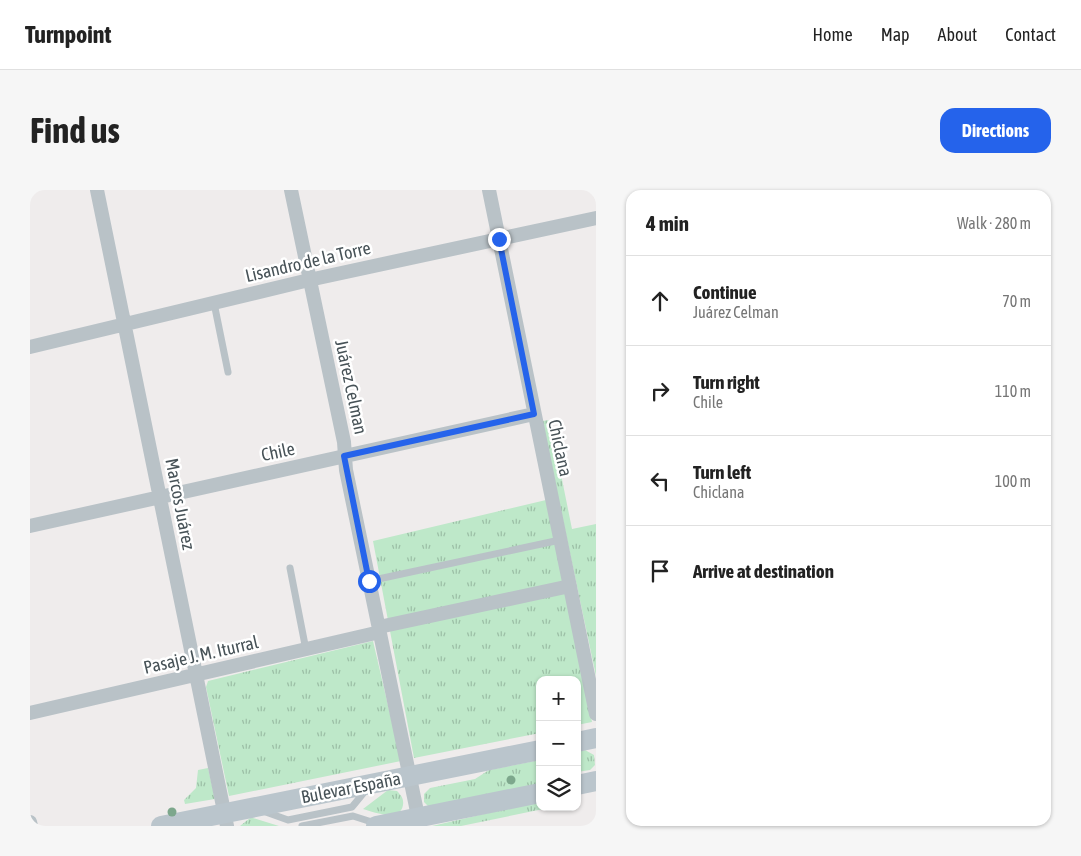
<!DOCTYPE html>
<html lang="en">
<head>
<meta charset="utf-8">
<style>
  body { margin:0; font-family:"Asap Condensed",sans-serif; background:#f6f6f6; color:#222 }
  .controls { position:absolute; right:15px; bottom:15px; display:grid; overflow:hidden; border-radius:10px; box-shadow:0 1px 4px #0004 }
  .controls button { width:45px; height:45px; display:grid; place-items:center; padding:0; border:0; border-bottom:1px solid #e0e0e0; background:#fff; color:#222; font:25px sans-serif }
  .stop { position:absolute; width:15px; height:15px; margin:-11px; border:4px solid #2563eb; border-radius:50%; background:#fff }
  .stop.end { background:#2563eb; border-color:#fff; box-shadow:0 1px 5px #0008 }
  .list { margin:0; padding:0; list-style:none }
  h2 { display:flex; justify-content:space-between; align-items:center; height:65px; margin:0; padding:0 20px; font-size:21px }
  h2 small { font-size:16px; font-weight:400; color:#767676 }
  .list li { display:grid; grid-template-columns:32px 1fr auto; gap:15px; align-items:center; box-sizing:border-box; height:90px; padding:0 20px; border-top:1px solid #e0e0e0 }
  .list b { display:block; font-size:19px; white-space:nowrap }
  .list p { margin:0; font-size:16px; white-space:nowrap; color:#767676 }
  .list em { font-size:16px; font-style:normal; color:#767676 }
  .icon { flex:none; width:28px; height:28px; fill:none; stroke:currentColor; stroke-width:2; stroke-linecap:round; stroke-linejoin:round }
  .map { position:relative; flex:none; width:566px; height:636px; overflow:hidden; border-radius:15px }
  header { display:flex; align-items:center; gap:30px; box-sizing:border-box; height:70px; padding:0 25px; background:#fff; border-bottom:1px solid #e0e0e0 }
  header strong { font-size:24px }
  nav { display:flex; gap:28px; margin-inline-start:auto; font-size:18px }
  .intro { display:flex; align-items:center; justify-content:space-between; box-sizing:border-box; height:120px; padding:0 30px }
  h1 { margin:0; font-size:35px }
  .button { padding:12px 22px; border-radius:15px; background:#2563eb; color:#fff; font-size:18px; font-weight:700 }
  main { display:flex; gap:30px; padding:0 30px }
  aside { flex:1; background:#fff; border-radius:15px; box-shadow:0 1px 4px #0004 }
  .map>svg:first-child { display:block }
  .grass { fill:url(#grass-tufts) }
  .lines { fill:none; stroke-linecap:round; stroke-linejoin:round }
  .service { stroke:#b9c2c7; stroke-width:7 }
  .minor { stroke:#b9c2c7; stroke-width:14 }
  .secondary { stroke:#bac5cc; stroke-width:20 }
  .tree { fill:#7da78c }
  .route { stroke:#2563eb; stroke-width:6 }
  .labels { text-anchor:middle; stroke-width:5; stroke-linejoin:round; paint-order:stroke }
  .street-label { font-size:18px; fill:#475257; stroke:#fff }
</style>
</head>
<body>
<header>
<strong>Turnpoint</strong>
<nav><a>Home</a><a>Map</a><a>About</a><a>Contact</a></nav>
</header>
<div class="intro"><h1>Find us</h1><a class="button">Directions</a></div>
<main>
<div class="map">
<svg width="566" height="636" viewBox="0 0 566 636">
  <defs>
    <pattern id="grass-tufts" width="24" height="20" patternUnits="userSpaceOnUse" patternTransform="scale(1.25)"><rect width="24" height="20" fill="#bee8c9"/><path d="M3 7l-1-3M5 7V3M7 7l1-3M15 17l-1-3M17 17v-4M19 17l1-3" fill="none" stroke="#9cbfa6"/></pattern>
  </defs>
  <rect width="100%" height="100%" fill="#efecec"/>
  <path class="grass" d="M520,230L542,339L566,334V486L512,231Z
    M516,310L562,532L547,535V490H510V543L384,568L343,351Z
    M343,451L371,571L199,606L176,497L178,491Z
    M555,560L564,565L565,575L560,580L547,582V562Z
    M510,570V593L503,597L398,616L394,612V604L400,598L445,589L459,580Z
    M178,578L185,609L155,614L154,610L166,598L168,580Z
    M358,600L367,601C371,605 374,609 373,615C370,633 344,622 333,619Z
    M510,611V617H523L431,636H402Z
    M220,628H223L249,636H210Z"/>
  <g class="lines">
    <path class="service" d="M184,113L198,182
      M260,378L276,460
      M339,391L530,350
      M233,621L258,630L322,617L336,600
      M272,636L323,626L345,633"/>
    <path class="minor" d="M67,0L197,636
      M261,0L314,252L316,280L390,636
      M459,0L566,524
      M0,157L279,90L566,28
      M0,336L504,224
      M349,437L540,396
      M0,523L350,442
      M0,632L1,636"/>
    <path class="secondary" d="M547,552L566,548
      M547,595L566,591
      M131,636L510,560
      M346,636L510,603"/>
  </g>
  <g class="tree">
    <circle cx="481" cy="590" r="4.5"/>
    <circle cx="142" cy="622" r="4.5"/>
  </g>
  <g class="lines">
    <path class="route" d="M339,391L314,266L504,224L469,49"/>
  </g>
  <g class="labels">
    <g class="street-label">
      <text transform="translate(278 72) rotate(-13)" y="6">Lisandro de la Torre</text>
      <text transform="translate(321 197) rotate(78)" y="6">Juárez Celman</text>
      <text transform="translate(530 258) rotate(78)" y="6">Chiclana</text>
      <text transform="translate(248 262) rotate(-12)" y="6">Chile</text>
      <text transform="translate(150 314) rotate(79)" y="6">Marcos Juárez</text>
      <text transform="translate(171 465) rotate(-13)" y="6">Pasaje J. M. Iturral</text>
      <text transform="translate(321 598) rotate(-11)" y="6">Bulevar España</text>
    </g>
  </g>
</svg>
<div class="controls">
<button>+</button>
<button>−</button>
<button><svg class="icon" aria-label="layers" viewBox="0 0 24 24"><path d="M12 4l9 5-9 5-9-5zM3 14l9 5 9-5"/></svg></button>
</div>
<div class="stop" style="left:339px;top:391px"></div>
<div class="stop end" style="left:469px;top:49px"></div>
</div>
<aside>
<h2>4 min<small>Walk · 280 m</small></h2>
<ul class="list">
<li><svg class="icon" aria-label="ahead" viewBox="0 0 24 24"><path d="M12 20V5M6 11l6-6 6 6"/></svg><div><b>Continue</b><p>Juárez Celman</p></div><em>70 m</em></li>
<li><svg class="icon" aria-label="right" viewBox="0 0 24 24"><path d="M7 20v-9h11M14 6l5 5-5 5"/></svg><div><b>Turn right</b><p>Chile</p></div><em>110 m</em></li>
<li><svg class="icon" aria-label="left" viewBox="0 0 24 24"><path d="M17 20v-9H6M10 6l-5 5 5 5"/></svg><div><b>Turn left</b><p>Chiclana</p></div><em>100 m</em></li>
<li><svg class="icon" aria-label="arrive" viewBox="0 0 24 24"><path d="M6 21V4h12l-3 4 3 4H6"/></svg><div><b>Arrive at destination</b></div></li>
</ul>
</aside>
</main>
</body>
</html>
